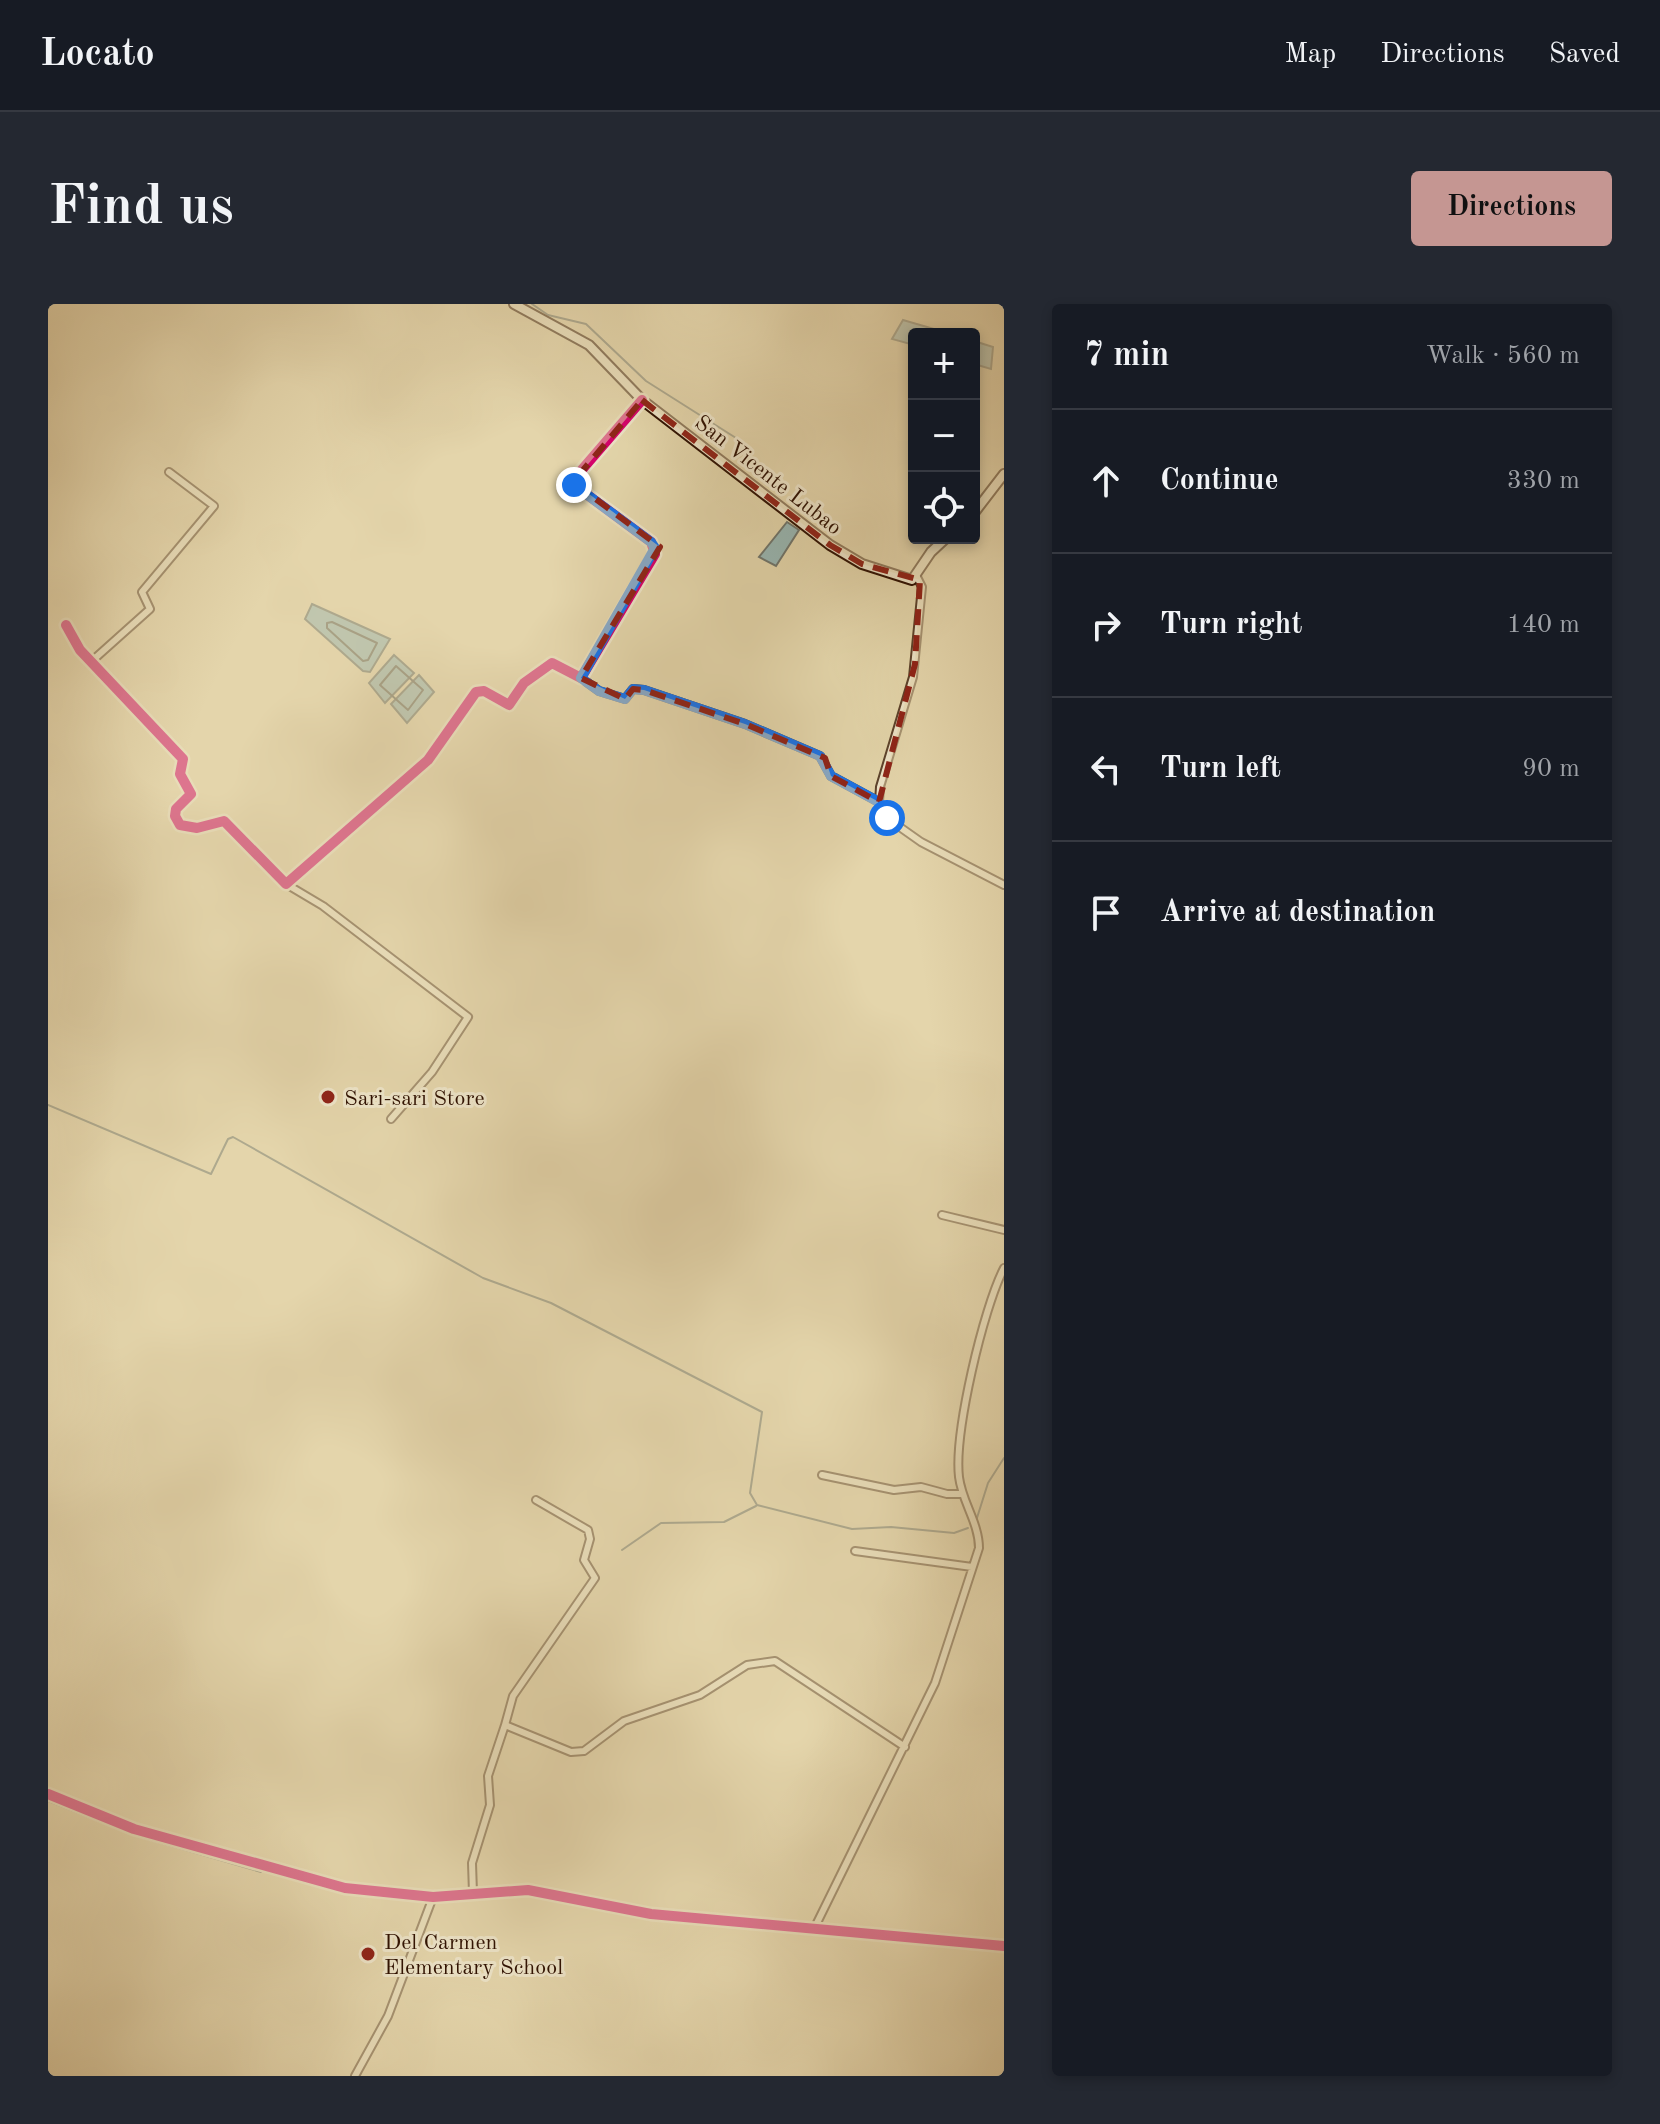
<!DOCTYPE html>
<html lang="en">
<head>
<meta charset="utf-8">
<style>
  body { margin:0; font-family:"Old Standard TT",serif; background:#242831; color:#f1f3f6 }
  .controls { position:absolute; right:24px; top:24px; display:grid; overflow:hidden; border-radius:8px; box-shadow:0 4px 12px #0003 }
  .controls button { width:72px; height:72px; display:grid; place-items:center; padding:0; border:0; border-bottom:2px solid #363941; background:#171b24; color:#f1f3f6; font:40px sans-serif }
  .stop { position:absolute; width:24px; height:24px; margin:-18px; border:6px solid #1a73e8; border-radius:50%; background:#fff }
  .stop.end { background:#1a73e8; border-color:#fff; box-shadow:0 2px 8px #0008 }
  .list { margin:0; padding:0; list-style:none }
  h2 { display:flex; justify-content:space-between; align-items:center; height:104px; margin:0; padding:0 32px; font-size:34px }
  h2 small { font-size:26px; font-weight:400; color:#9ea1a6 }
  .list li { display:grid; grid-template-columns:52px 1fr auto; gap:24px; align-items:center; box-sizing:border-box; height:144px; padding:0 32px; border-top:2px solid #363941 }
  .list b { display:block; font-size:30px; white-space:nowrap }
  .list em { font-size:26px; font-style:normal; color:#9ea1a6 }
  .icon { flex:none; width:44px; height:44px; fill:none; stroke:currentColor; stroke-width:2; stroke-linecap:round; stroke-linejoin:round }
  .map { position:relative; flex:none; width:956px; height:1772px; overflow:hidden; border-radius:8px }
  header { display:flex; align-items:center; gap:48px; box-sizing:border-box; height:112px; padding:0 40px; background:#171b24; border-bottom:2px solid #363941 }
  header strong { font-size:38px }
  nav { display:flex; gap:44px; margin-inline-start:auto; font-size:28px }
  .intro { display:flex; align-items:center; justify-content:space-between; box-sizing:border-box; height:192px; padding:0 48px }
  h1 { margin:0; font-size:56px }
  .button { padding:20px 36px; border-radius:8px; background:#c59692; color:#111; font-size:28px; font-weight:700 }
  main { display:flex; gap:48px; padding:0 48px }
  aside { flex:1; background:#171b24; border-radius:8px; box-shadow:0 4px 12px #0003 }
  .map>svg:first-child { display:block }
  .water { fill:#98b7b3; stroke:#6e746b; stroke-width:2 }
  .lines { fill:none; stroke-linecap:round; stroke-linejoin:round }
  .shore { stroke:#63645a; stroke-width:2 }
  .stream { stroke:#6e746b; stroke-width:2 }
  .street-casing { stroke:#5c422b; stroke-width:10 }
  .secondary-casing { stroke:#2e1000; stroke-width:12 }
  .street { stroke:#ede4c8; stroke-width:6 }
  .secondary { stroke:#ede4c8; stroke-width:8 }
  .cycleway-casing { stroke:#ede4c8; stroke-width:15 }
  .cycleway { stroke:#d6006c; stroke-width:10 }
  .route { stroke:#1a73e8; stroke-width:10 }
  .marked { fill:none; stroke:#8f2418; stroke-width:6; stroke-dasharray:16 10; stroke-linejoin:round }
  .poi-dot { fill:#8f2418; stroke:#ede4c8; stroke-width:3 }
  .labels { text-anchor:middle; stroke-width:6; stroke-linejoin:round; paint-order:stroke }
  .street-label { font-size:22px; fill:#2e1000; stroke:#ede4c8 }
  .poi-label { font-size:22px; fill:#2e1000; stroke:#ede4c8; text-anchor:start }
</style>
</head>
<body>
<header>
<strong>Locato</strong>
<nav><a>Map</a><a>Directions</a><a>Saved</a></nav>
</header>
<div class="intro"><h1>Find us</h1><a class="button">Directions</a></div>
<main>
<div class="map">
<svg width="956" height="1772" viewBox="0 0 956 1772">
  <rect width="100%" height="100%" fill="#e4d6ab"/>
  <filter id="stains"><feTurbulence type="fractalNoise" baseFrequency=".0025" numOctaves="4"/><feColorMatrix values="0 0 0 0 .2 0 0 0 0 .09 0 0 0 0 .02 0 0 0 .5 -.17"/></filter>
  <radialGradient id="worn" r=".72"><stop offset=".6" stop-color="#630" stop-opacity="0"/><stop offset="1" stop-color="#630" stop-opacity=".3"/></radialGradient>
  <path class="water" d="M855,16L903,30H866V41L844,35Z
    M926,37L945,43L943,65L926,60Z
    M739,218L751,226L728,262L711,253Z
    M264,300L342,335L322,368L315,367L257,315Z
    M346,351L366,369L337,399L321,379Z
    M371,371L386,388L359,419L343,400Z"/>
  <g class="lines">
    <path class="shore" d="M284,318L329,339L320,356L315,357L279,324V319Z
      M348,362L375,386L360,406L332,381Z"/>
    <path class="stream" d="M484,0L500,11L538,20L598,77L688,134
      M0,801L163,870L180,835L185,833L435,974L503,999L714,1108L702,1189L709,1201L804,1225L843,1223L906,1229L920,1224
      M928,1217L940,1179L956,1154
      M574,1246L613,1219L676,1218L708,1202
      M0,1497L86,1531L213,1568"/>
    <defs>
      <path id="street" d="M18,321L32,346L135,455L132,470L143,490L128,505L127,512L132,521L149,524L176,517L238,580L380,456L428,388L436,387L461,401L476,379L504,359L533,374L607,250L603,238L526,181L525,176L594,96
        M45,356L102,305L94,288L166,202L121,168
        M533,374L551,387L577,395L585,385L596,386L697,420L772,452L783,472L831,498L839,514L873,538L956,581
        M831,498L832,483L865,373L874,283L869,273
        M238,580L275,602L420,713L384,768L343,815
        M894,911L956,926
        M774,1171L846,1186L873,1183L899,1190H914
        M807,1247L924,1263
        M457,1421L465,1392L547,1274L536,1256L542,1235L540,1226L488,1196
        M425,1589L424,1559L442,1501L440,1472L457,1421L523,1448L536,1447L576,1417L652,1391L699,1361L727,1357L857,1443
        M765,1627L887,1379L931,1244C931,1219 914,1198 911,1173C906,1129 935,1005 956,964
        M307,1772L340,1712L385,1593"/>
      <path id="secondary" d="M466,0L541,41L594,96L782,241L814,260L864,276L883,248L898,234
        M926,209L956,170
        M0,1490L86,1525L297,1584L385,1593L480,1586L603,1610L956,1642"/>
    </defs>
    <use href="#street" class="street-casing"/>
    <use href="#secondary" class="secondary-casing"/>
    <use href="#street" class="street"/>
    <use href="#secondary" class="secondary"/>
    <defs>
      <path id="cycleway" d="M18,321L32,346L135,455L132,470L143,490L128,505L127,512L132,521L149,524L176,517L238,580L380,456L428,388L436,387L461,401L476,379L504,359L533,374L607,250L603,238L526,181L525,176L594,96
        M0,1490L86,1525L297,1584L385,1593L480,1586L603,1610L956,1642"/>
    </defs>
    <use href="#cycleway" class="cycleway-casing"/>
    <use href="#cycleway" class="cycleway"/>
  </g>
  <g class="lines">
    <path class="route" d="M526,181L603,238L607,244L533,374L551,387L577,395L585,385L596,386L697,420L772,452L783,472L831,498L839,514"/>
  </g>
  <path d="M0 0H956V1772H0ZM594,96L782,241L814,260L872,276L867,360L831,498L783,472L777,454L697,420L596,386L585,385L577,395L533,374L612,243L525,178Z" fill="#e4d6ab" fill-opacity=".55" fill-rule="evenodd"/>
  <path class="marked" d="M594,96L782,241L814,260L872,276L867,360L831,498L783,472L777,454L697,420L596,386L585,385L577,395L533,374L612,243L525,178Z"/>
  <g class="poi-dot">
    <circle cx="280" cy="793" r="8"/>
    <circle cx="320" cy="1650" r="8"/>
  </g>
  <g class="labels">
    <g class="street-label">
      <text transform="translate(721 170) rotate(38)" y="8">San Vicente Lubao</text>
    </g>
    <g class="poi-label">
      <text x="296" y="801">Sari-sari Store</text>
      <text x="336" y="1645">Del Carmen<tspan x="336" dy="25">Elementary School</tspan></text>
    </g>
  </g>
  <rect width="100%" height="100%" filter="url(#stains)"/>
  <rect width="100%" height="100%" fill="url(#worn)"/>
</svg>
<div class="controls">
<button>+</button>
<button>−</button>
<button><svg class="icon" aria-label="locate" viewBox="0 0 24 24"><circle cx="12" cy="12" r="6"/><path d="M12 2v4M12 18v4M2 12h4M18 12h4"/></svg></button>
</div>
<div class="stop" style="left:839px;top:514px"></div>
<div class="stop end" style="left:526px;top:181px"></div>
</div>
<aside>
<h2>7 min<small>Walk · 560 m</small></h2>
<ul class="list">
<li><svg class="icon" aria-label="ahead" viewBox="0 0 24 24"><path d="M12 20V5M6 11l6-6 6 6"/></svg><div><b>Continue</b></div><em>330 m</em></li>
<li><svg class="icon" aria-label="right" viewBox="0 0 24 24"><path d="M7 20v-9h11M14 6l5 5-5 5"/></svg><div><b>Turn right</b></div><em>140 m</em></li>
<li><svg class="icon" aria-label="left" viewBox="0 0 24 24"><path d="M17 20v-9H6M10 6l-5 5 5 5"/></svg><div><b>Turn left</b></div><em>90 m</em></li>
<li><svg class="icon" aria-label="arrive" viewBox="0 0 24 24"><path d="M6 21V4h12l-3 4 3 4H6"/></svg><div><b>Arrive at destination</b></div></li>
</ul>
</aside>
</main>
</body>
</html>
